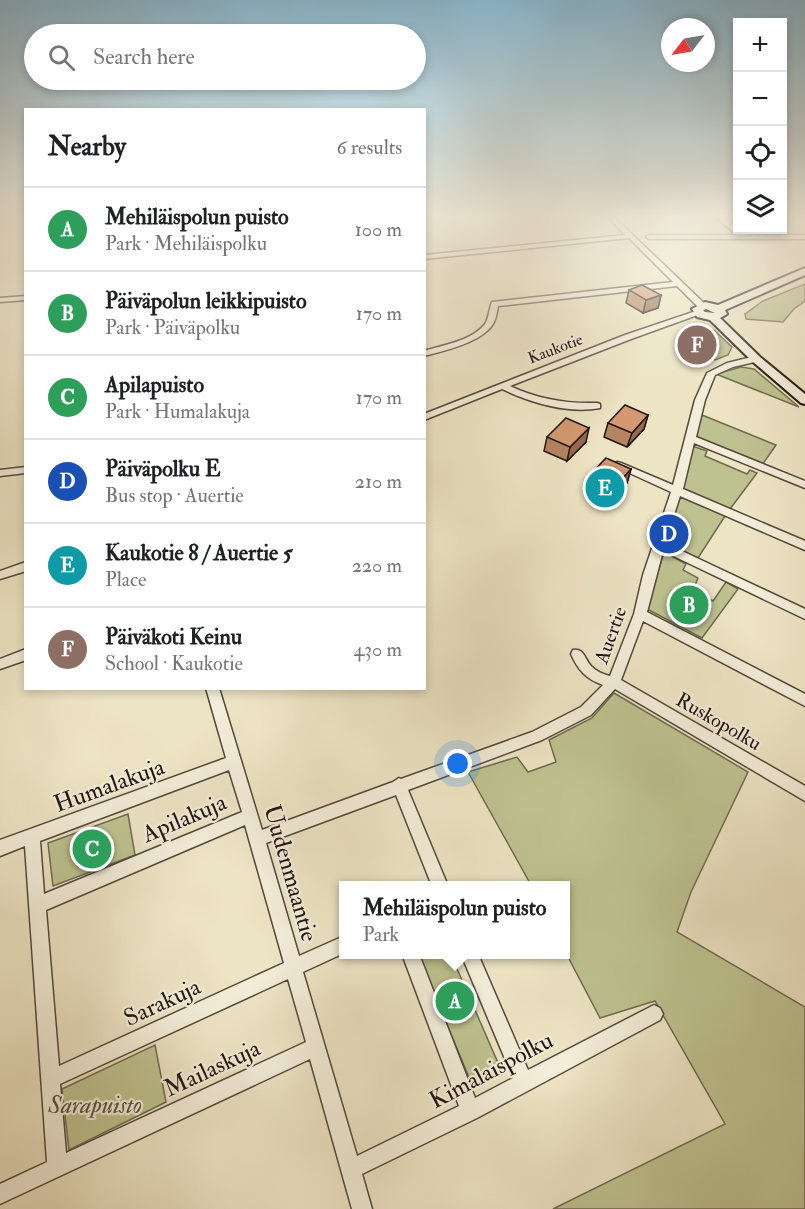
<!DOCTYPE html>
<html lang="en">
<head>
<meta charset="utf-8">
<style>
  body { margin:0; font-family:"IM FELL Double Pica",serif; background:#f2f2f2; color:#202124 }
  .controls { position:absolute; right:18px; top:18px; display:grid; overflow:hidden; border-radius:0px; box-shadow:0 3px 9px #0003 }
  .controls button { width:54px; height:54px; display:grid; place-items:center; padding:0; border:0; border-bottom:2px solid #e0e0e0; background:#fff; color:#202124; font:30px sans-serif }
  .compass { position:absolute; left:661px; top:18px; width:54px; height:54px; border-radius:50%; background:#fff; box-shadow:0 3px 9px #0003; rotate:239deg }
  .you { position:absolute; left:458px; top:764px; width:21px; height:21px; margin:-15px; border:4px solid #fff; border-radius:50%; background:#1a73e8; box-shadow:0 0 0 9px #1a73e833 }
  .badge { display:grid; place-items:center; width:39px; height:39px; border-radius:50%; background:#8f2418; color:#fff; font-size:20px; font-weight:700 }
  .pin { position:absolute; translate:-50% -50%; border:3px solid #fff; box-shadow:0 2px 6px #0006 }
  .popup { position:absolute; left:339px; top:881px; width:231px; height:78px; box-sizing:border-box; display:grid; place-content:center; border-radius:0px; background:#fff; filter:drop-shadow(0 2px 4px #0005); font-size:20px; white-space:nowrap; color:#757577 }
  .popup b { font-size:22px; color:#202124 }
  .popup::after { content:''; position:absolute; left:50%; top:100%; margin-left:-12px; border:12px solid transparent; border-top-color:#fff }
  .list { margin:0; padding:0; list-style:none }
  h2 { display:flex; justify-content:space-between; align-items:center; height:78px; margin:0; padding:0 24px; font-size:26px }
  h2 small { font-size:20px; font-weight:400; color:#757577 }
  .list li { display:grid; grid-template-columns:39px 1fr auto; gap:18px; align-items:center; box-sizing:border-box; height:84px; padding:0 24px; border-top:2px solid #e0e0e0 }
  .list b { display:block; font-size:22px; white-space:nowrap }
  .list p { margin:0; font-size:20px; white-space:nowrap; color:#757577 }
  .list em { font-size:20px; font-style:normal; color:#757577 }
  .icon { flex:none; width:33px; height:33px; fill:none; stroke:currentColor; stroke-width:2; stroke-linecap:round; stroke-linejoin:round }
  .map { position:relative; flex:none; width:805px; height:1209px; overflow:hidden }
  .search { position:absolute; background:#fff; box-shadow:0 3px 9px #0003; left:24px; top:24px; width:402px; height:66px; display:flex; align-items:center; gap:15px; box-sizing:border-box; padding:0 21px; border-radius:33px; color:#757577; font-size:22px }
  .panel { position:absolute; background:#fff; box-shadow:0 3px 9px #0003; left:24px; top:108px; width:402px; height:582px; border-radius:0px }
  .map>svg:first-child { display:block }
  .green { fill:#bec290; stroke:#6f6c50; stroke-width:1.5 }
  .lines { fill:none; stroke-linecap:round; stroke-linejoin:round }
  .street-casing { stroke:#53493c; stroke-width:3 }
  .secondary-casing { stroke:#20150f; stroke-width:4 }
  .street { fill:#f3edd9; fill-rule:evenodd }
  .secondary { fill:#f3edd9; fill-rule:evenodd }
  .wall { fill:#b68461; stroke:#20150f; stroke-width:1.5 }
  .shaded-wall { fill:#946b4f; stroke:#20150f; stroke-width:1.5 }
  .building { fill:#d49971; stroke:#20150f; stroke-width:1.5 }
  .labels { text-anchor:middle; stroke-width:4.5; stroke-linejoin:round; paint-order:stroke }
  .far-street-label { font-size:16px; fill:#20150f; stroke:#f3edd9 }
  .street-label { font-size:20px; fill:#20150f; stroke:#f3edd9 }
  .near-street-label { font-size:24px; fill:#20150f; stroke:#f3edd9 }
  .near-park-label { font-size:24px; font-style:italic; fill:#57523c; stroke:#f3edd9 }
</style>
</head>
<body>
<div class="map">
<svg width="805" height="1209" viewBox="0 0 805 1209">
  <rect width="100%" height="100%" fill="#ede4c4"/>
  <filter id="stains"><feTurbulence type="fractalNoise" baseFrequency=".00333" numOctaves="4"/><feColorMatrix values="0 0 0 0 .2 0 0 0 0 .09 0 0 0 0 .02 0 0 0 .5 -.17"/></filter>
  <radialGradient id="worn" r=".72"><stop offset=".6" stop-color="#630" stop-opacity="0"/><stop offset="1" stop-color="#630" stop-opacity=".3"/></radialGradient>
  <path class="green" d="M805,284V301L794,309L783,322L746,319L745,314L763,301Z
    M714,330L732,347L728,355L715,360L703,353L704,351L700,348L705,343L699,339Z
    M741,367L754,369L799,407L716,374Z
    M702,415L776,445L762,465L693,437Z
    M692,446L707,451L705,456L747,474L750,470L757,473L730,509L680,489Z
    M683,497L725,516L698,558L667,544L677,499Z
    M664,552L686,564L683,570L698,578L693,590L713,601L726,582L738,589L702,638L647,609Z
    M614,693L748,772L691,892L677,932L805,1007V1209H553L725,1124L655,1001L600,1018L566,953V886L531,885L468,772L517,757L528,772L556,762L549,740L592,718Z
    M128,814L135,855L53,886L48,843Z
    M418,955H451L502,1072L473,1087Z
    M155,1045L166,1102L69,1150L62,1089Z"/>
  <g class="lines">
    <defs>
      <path id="street" d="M609,218H615L705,304V308H699L677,286L498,306C497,312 496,319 493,324C482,342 444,351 424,356V351C443,345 472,341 485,324C489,318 489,309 492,302L673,282L629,238L424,259V255L625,235Z
        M717,218H724L746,235H805V239H649L646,237L649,235H737Z
        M26,296V300L0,302V298Z
        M696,311L703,313L631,339L510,386C538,399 566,404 597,403L600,404V408C568,414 531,403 502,389L424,420V414L625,335Z
        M756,356L759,357V361L733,367L715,375L705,400L696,437L805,481V488L694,443L683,489L805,541V550L680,496L665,543L805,609V619L663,551L647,612L805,694V706L643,621L621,680L805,786V801L615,689L591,715L542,740L408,790L448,886H432L396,795L266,843L299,956L344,936V953L303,972L357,1156L459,1106L402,954H419L475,1098L513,1078L461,954H478L528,1070L654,1005L660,1008L663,1014L660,1020L477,1118L362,1174L372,1209H352L310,1059L0,1204V1184L47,1162L25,846L0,856V840L226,758L206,688H219L262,830L393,782L399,778L401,779L532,732L581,707L603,685C586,679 578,670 571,654L573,650C584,648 584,658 591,666C596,671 602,674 610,676L634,614L643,575L671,492L612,465L617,462L621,463L673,485L695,400L707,373L727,363ZM229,770L242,812L44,894L40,841ZM245,825L284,963L59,1066L46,910ZM288,979L306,1042L66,1153L60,1084Z
        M26,467V473L0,476V470Z
        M26,562V571L0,579V571Z
        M26,649V660L0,669V659Z"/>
      <path id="secondary" d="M805,268V275L725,310L727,314L720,318L760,357L805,394V404L801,403L752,361L710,320L697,317L692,309L705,302L718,305ZM706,309L715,313L705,312L703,310Z"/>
    </defs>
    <use href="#street" class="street-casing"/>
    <use href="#secondary" class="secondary-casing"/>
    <use href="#street" class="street"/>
    <use href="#secondary" class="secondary"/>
  </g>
  <path class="wall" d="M629,290L661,295L658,308L643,313L626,303Z
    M648,415L644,429L627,447L604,437L608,423Z
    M547,437L586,442L567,461L544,451Z
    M631,469L627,483L608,504L584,492L587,478Z"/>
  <path class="shaded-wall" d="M661,295L658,308L643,313L646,300Z
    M648,415L644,429L627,447L632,433Z
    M589,428L586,442L567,461L570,447Z
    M631,469L627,483L608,504L612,490Z"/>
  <path class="building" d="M642,285L661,295L646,300L629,290Z
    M625,405L648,415L632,433L608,423Z
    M566,418L589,428L570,447L547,437Z
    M606,458L631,469L612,490L587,478Z"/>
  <linearGradient id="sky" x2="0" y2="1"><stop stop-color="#89b8d1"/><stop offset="0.56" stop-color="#f7f3e4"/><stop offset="1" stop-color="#f7f3e4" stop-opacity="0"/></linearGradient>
  <rect width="805" height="387" fill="url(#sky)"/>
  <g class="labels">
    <g class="far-street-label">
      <text transform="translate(555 348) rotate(-21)" y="6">Kaukotie</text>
    </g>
    <g class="street-label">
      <text transform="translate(610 635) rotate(-70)" y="7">Auertie</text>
      <text transform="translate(719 721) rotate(30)" y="7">Ruskopolku</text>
    </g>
    <g class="near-street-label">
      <text transform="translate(109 785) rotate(-20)" y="8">Humalakuja</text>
      <text transform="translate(184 818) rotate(-23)" y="8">Apilakuja</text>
      <text transform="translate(291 873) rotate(74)" y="8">Uudenmaantie</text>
      <text transform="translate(162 1002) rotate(-25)" y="8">Sarakuja</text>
      <text transform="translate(212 1068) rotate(-25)" y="8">Mailaskuja</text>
      <text transform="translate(491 1070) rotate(-28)" y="8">Kimalaispolku</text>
    </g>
    <g class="near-park-label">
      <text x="95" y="1113">Sarapuisto</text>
    </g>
  </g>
  <rect width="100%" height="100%" filter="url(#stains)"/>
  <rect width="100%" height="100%" fill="url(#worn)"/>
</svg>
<div class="controls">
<button>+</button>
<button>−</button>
<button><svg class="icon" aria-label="locate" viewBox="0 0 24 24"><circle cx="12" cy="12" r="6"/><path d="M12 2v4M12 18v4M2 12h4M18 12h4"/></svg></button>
<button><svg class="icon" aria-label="layers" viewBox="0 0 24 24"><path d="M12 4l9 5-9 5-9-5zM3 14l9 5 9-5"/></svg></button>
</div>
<svg class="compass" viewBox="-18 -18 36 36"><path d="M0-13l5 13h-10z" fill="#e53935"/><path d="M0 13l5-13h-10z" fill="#757577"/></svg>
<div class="you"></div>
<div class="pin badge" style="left:455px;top:1001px;background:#2e9e5b">A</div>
<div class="popup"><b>Mehiläispolun puisto</b>Park</div>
<div class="pin badge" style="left:689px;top:605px;background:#2e9e5b">B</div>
<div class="pin badge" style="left:92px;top:849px;background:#2e9e5b">C</div>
<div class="pin badge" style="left:669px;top:534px;background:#1a4fb4">D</div>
<div class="pin badge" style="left:605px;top:488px;background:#0f9aa8">E</div>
<div class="pin badge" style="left:697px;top:345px;background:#8d6e63">F</div>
<div class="search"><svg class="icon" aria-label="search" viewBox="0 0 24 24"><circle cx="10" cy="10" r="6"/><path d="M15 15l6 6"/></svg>Search here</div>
<section class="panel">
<h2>Nearby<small>6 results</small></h2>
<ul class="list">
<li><span class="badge" style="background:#2e9e5b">A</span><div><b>Mehiläispolun puisto</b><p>Park · Mehiläispolku</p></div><em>100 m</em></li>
<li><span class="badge" style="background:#2e9e5b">B</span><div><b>Päiväpolun leikkipuisto</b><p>Park · Päiväpolku</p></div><em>170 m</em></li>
<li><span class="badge" style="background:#2e9e5b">C</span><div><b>Apilapuisto</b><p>Park · Humalakuja</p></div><em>170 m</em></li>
<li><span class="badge" style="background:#1a4fb4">D</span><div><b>Päiväpolku E</b><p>Bus stop · Auertie</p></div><em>210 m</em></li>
<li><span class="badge" style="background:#0f9aa8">E</span><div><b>Kaukotie 8 / Auertie 5</b><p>Place</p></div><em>220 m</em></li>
<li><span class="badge" style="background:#8d6e63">F</span><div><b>Päiväkoti Keinu</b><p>School · Kaukotie</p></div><em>430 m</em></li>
</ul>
</section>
</div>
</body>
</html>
